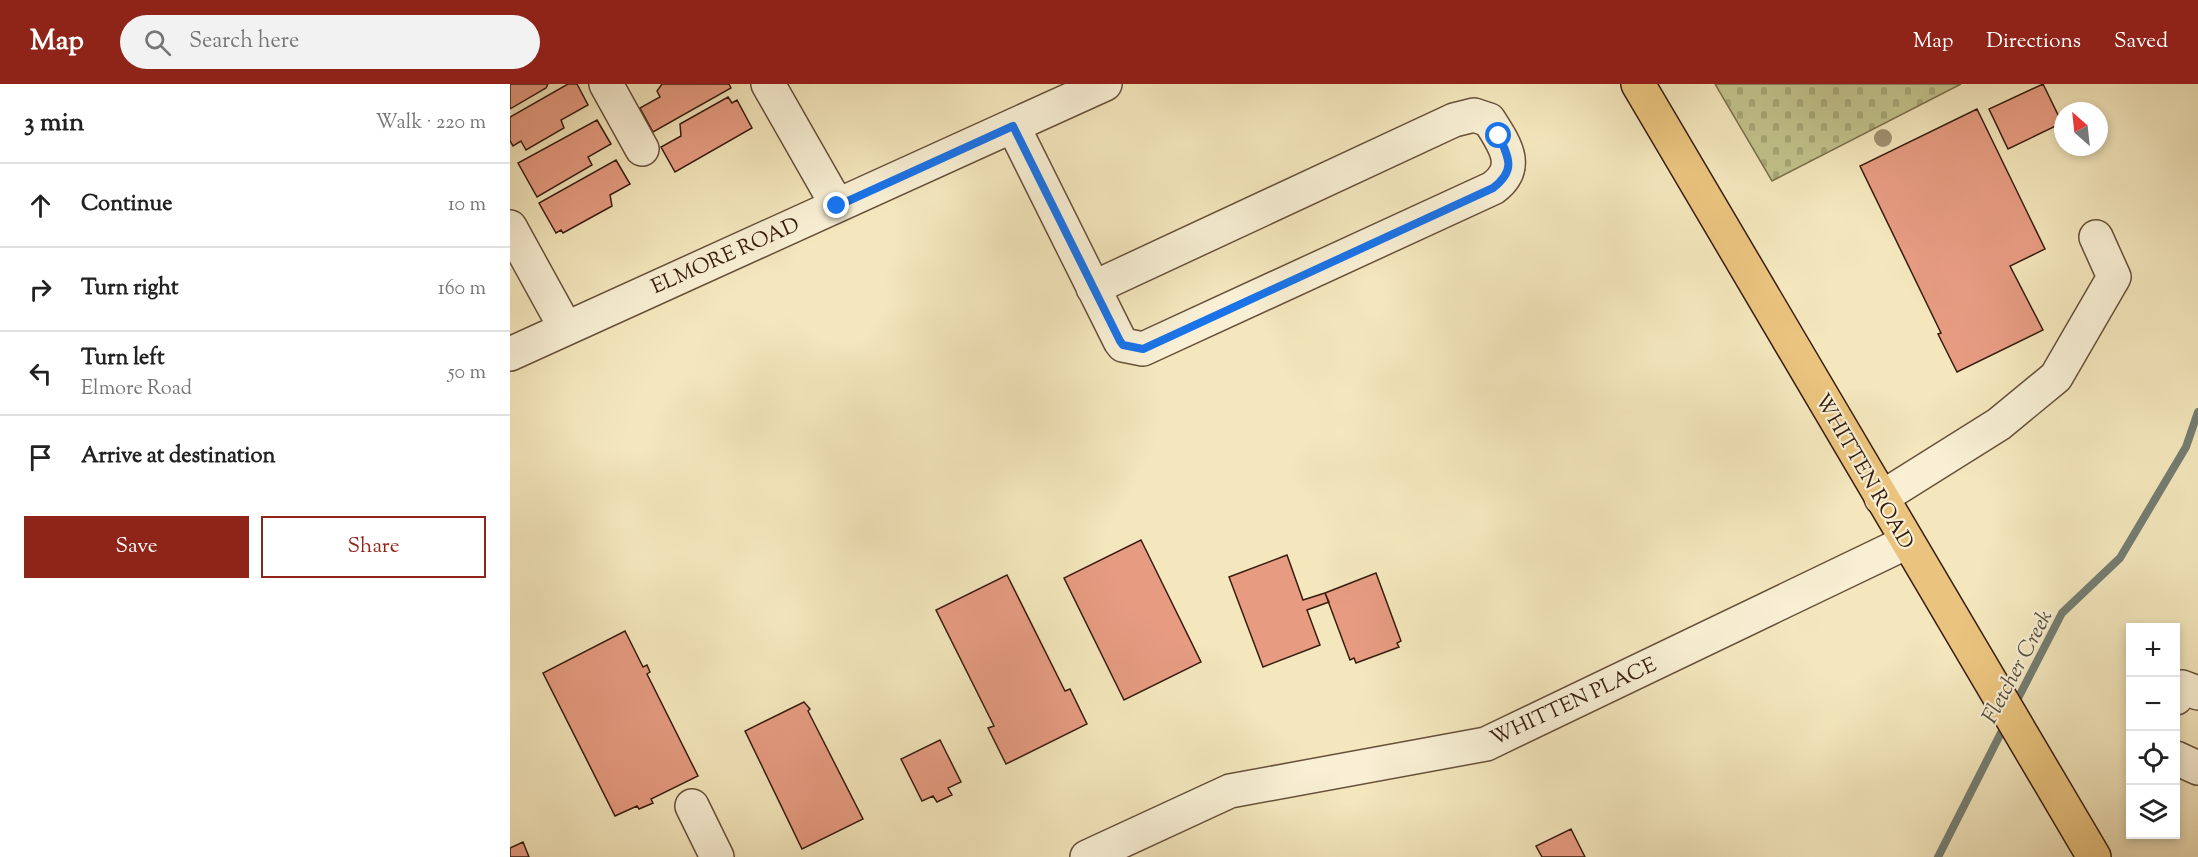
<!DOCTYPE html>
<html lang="en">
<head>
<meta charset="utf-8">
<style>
  body { margin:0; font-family:"Sorts Mill Goudy",serif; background:#f2f2f2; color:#222 }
  .controls { position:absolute; right:18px; bottom:18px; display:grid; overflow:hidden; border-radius:0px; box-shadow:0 3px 9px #0003 }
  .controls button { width:54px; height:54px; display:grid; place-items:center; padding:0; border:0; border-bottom:2px solid #e0e0e0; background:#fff; color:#222; font:30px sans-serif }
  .compass { position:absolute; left:1544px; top:18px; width:54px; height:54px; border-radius:50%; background:#fff; box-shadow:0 3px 9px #0003; rotate:333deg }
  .stop { position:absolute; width:18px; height:18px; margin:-14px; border:4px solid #1a73e8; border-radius:50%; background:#fff }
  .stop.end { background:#1a73e8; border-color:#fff; box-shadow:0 2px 6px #0008 }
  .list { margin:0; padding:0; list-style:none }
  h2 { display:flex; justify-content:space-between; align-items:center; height:78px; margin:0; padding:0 24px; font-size:26px }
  h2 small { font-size:20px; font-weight:400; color:#767676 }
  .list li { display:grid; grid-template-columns:39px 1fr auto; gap:18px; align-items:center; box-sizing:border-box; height:84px; padding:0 24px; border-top:2px solid #e0e0e0 }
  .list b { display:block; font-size:22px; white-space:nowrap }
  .list p { margin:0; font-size:20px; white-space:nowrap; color:#767676 }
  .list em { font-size:20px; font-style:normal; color:#767676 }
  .actions { display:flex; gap:12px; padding:18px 24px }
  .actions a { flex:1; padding:14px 0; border:2px solid #8f2418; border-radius:0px; text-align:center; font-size:21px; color:#8f2418 }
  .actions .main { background:#8f2418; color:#fff }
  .icon { flex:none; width:33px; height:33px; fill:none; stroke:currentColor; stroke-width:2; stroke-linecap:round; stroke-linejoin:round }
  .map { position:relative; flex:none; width:1688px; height:773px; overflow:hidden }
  header { display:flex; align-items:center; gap:36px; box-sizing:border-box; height:84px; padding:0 30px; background:#8f2418; color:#fff }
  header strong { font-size:28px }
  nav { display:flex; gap:33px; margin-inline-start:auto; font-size:21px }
  .search { width:420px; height:54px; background:#f2f2f2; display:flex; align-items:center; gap:15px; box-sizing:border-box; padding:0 21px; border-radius:33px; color:#767676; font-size:22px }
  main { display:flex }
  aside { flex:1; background:#fff }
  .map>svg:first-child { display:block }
  .cemetery { fill:url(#cemetery-stones); stroke:#7d704e; stroke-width:1.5 }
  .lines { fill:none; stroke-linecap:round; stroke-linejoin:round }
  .stream { stroke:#747e73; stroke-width:8 }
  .building { fill:#e79c82; stroke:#381d0f; stroke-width:1.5 }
  .minor-casing { stroke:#67503a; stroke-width:36 }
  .major-casing { stroke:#381d0f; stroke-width:36 }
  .minor { stroke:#f8efd4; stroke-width:33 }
  .major { stroke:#eac47e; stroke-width:33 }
  .tree { fill:#a39372 }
  .route { stroke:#1a73e8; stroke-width:8 }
  .labels { text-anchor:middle; stroke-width:4.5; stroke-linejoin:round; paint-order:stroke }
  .street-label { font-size:21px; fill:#381d0f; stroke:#f8efd4 }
  .water-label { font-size:22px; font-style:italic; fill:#564e41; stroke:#f8efd4 }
</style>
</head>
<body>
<header>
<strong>Map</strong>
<div class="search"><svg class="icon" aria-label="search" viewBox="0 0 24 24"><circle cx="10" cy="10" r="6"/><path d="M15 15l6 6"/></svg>Search here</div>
<nav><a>Map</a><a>Directions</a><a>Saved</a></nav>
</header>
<main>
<aside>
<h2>3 min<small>Walk · 220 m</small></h2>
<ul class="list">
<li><svg class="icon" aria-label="ahead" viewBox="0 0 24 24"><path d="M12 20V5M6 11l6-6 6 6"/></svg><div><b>Continue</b></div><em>10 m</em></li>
<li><svg class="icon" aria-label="right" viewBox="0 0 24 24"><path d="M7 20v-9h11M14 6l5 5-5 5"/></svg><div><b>Turn right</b></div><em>160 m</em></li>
<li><svg class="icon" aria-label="left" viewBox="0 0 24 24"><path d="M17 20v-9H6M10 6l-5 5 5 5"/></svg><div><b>Turn left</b><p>Elmore Road</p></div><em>50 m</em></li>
<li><svg class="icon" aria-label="arrive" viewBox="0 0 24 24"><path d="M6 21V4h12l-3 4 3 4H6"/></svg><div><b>Arrive at destination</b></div></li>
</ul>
<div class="actions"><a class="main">Save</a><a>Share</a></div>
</aside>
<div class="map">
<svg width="1688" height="773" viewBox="0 0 1688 773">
  <defs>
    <pattern id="cemetery-stones" width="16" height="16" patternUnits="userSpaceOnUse" patternTransform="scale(1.5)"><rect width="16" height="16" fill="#c2c38c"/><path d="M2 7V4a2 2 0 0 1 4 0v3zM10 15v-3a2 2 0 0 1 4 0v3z" fill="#a7a778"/></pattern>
  </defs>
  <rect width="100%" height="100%" fill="#f4e7bd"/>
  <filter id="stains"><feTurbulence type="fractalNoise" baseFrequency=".00333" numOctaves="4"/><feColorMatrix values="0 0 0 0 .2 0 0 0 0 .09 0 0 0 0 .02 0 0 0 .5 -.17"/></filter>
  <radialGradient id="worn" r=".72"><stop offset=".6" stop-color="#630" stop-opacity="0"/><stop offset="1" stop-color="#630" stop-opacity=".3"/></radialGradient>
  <path class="cemetery" d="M1205,0H1451L1262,97Z"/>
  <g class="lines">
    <path class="stream" d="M1504,622L1552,529L1610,474L1676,363L1688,328
      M1428,773L1496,639"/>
  </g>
  <path class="building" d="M0,0H38L36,4L0,25Z
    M58,0H67L78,21L51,36L54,44L16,66L11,57L3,62L0,57V33Z
    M219,0L221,4L143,48L130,24L150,13L147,7L152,0Z
    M1533,0L1552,39L1498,65L1479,25Z
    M218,13L222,19L227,16L242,44L165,88L151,63L171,52L170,40Z
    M1467,25L1535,165L1500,182L1533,246L1447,288L1428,250L1431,249L1350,82Z
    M87,36L101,60L78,73L82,81L27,113L8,79Z
    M106,76L120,100L100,111L102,122L53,149L51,146L46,149L29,119Z
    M631,456L691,578L614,616L554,494Z
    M777,471L793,516L815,509L819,518L797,526L810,561L753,583L719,493Z
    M866,489L891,557L887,559L889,563L846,579L844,574L840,576L815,509Z
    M497,491L555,607L560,605L577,640L496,680L478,644L484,642L426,526Z
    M115,547L133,583L137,581L140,588L137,590L188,692L141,715L143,719L129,725L127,722L105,732L33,589Z
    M294,618L300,625L298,627L353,735L292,765L235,647Z
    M430,656L451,698L438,704L442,711L427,718L423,712L412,717L391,675Z
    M1061,745L1075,773H1032L1026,762Z
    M13,758L19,773H0V764Z"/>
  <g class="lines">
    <defs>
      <path id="minor" d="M96,0L132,65
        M258,0L327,121
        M503,42L610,257L613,261L633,265L983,104C1011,83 995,61 979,36L964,31L944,36L583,204
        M0,143L55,243
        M0,270L595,0
        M1371,414L1489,340L1546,293L1604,193L1586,153
        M1666,614L1672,603L1688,609
        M1666,674L1688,684
        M182,722L207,773
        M577,773L720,707L976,660L1397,458"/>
      <path id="major" d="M1128,0L1584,773"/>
    </defs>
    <use href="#minor" class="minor-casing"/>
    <use href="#major" class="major-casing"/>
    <use href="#minor" class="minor"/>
    <use href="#major" class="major"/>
  </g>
  <circle class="tree" cx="1373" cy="54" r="9"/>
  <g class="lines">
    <path class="route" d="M327,122L503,42L610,257L613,261L633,265L983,104C1005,87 1000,76 989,52"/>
  </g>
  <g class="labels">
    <g class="street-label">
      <text transform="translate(215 171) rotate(-24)" y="7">ELMORE ROAD</text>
      <text transform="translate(1355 387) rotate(60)" y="7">WHITTEN ROAD</text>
      <text transform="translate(1063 617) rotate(-25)" y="7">WHITTEN PLACE</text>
    </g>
    <g class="water-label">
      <text transform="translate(1506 582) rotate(-62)" y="8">Fletcher Creek</text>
    </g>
  </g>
  <rect width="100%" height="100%" filter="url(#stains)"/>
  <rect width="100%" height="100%" fill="url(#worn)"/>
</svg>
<div class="controls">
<button>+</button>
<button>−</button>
<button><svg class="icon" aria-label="locate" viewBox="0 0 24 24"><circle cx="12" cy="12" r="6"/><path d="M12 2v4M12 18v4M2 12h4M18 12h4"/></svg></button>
<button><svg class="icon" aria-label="layers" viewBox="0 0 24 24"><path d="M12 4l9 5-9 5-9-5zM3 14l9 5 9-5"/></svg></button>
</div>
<svg class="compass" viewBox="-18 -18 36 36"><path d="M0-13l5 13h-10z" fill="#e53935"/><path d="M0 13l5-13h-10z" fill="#767676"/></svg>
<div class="stop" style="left:989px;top:52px"></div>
<div class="stop end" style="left:327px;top:122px"></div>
</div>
</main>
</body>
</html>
